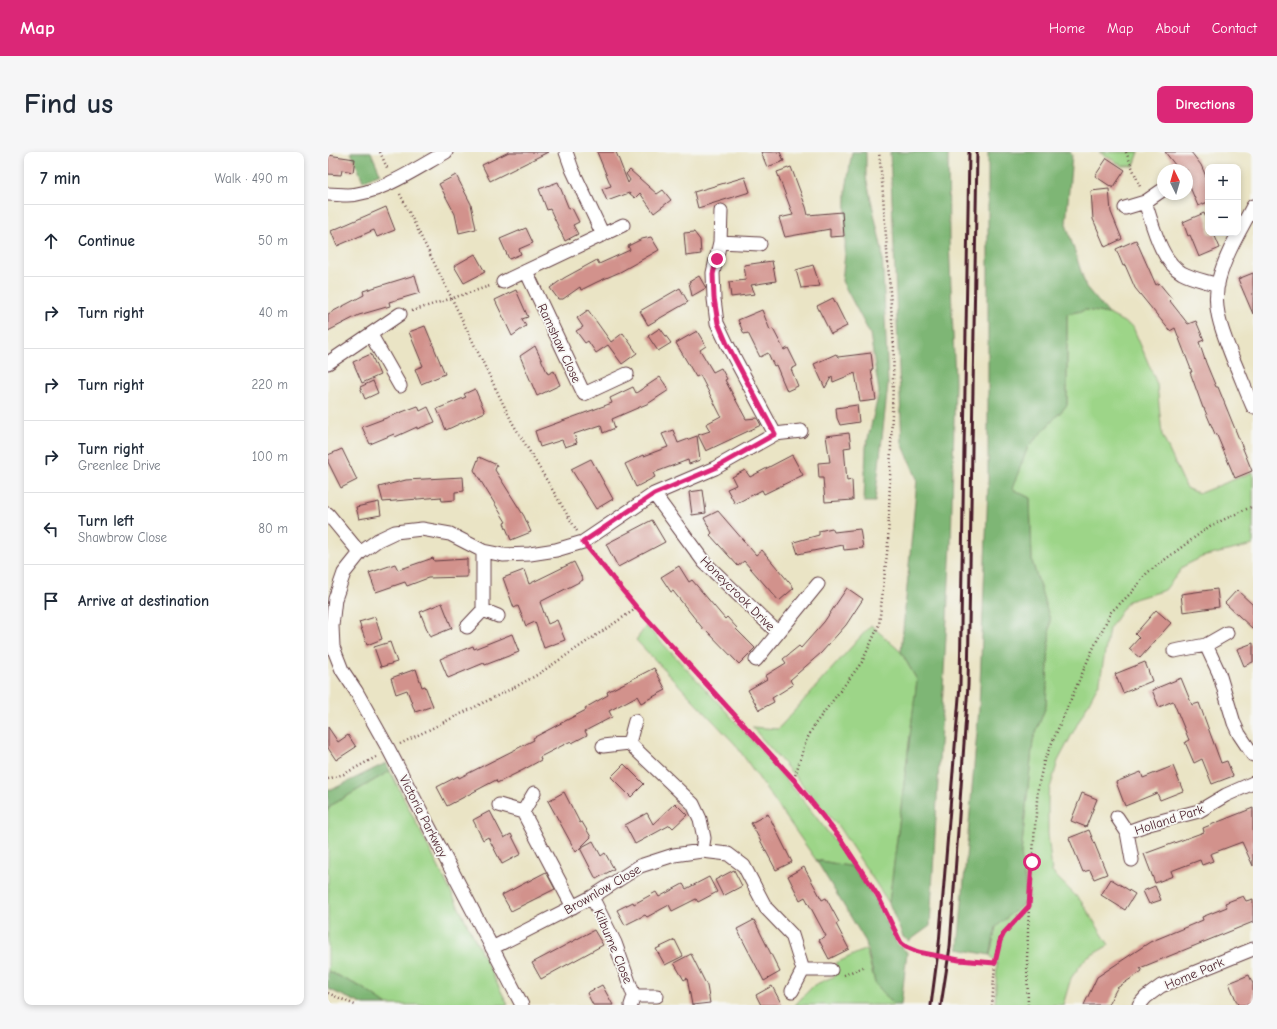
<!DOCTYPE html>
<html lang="en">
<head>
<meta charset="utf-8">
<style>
  body { margin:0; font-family:"Comic Neue",sans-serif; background:#f6f6f7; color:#1f2937 }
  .controls { position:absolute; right:12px; top:12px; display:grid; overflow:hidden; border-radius:8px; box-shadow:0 2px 6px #0003 }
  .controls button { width:36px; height:36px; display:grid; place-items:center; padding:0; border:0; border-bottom:1px solid #e0e1e3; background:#fff; color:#1f2937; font:20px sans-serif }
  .compass { position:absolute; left:829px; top:12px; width:36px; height:36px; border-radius:50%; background:#fff; box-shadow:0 2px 6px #0003; rotate:355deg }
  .stop { position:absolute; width:12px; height:12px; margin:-9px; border:3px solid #db2777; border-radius:50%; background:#fff }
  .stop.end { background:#db2777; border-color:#fff; box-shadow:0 1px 4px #0008 }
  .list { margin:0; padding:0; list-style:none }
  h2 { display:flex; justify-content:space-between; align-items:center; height:52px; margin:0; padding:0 16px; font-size:17px }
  h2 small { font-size:13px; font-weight:400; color:#747a83 }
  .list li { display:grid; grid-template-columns:26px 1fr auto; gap:12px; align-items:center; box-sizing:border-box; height:72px; padding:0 16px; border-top:1px solid #e0e1e3 }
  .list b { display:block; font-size:15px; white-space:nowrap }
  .list p { margin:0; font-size:13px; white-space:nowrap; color:#747a83 }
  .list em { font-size:13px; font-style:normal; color:#747a83 }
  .icon { flex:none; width:22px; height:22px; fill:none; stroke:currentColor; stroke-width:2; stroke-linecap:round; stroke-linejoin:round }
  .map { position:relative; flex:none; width:925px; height:853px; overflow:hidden; border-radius:8px }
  header { display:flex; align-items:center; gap:24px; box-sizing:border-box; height:56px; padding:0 20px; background:#db2777; color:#fff }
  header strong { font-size:19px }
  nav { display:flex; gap:22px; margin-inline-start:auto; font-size:14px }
  .intro { display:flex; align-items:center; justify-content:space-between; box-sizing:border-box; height:96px; padding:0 24px }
  h1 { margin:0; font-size:28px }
  .button { padding:10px 18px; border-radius:8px; background:#db2777; color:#fff; font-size:14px; font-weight:700 }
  main { display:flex; gap:24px; padding:0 24px }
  aside { flex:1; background:#fff; border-radius:8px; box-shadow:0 2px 6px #0003 }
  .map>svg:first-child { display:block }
  .green { fill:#9dd588; stroke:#747a5a }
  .forest { fill:#7eb674; stroke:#646a50 }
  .building { fill:#d2928c }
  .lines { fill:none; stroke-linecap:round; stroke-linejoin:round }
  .street-casing { stroke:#623d42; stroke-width:15 }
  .path { stroke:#623d42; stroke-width:2.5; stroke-dasharray:1 3; stroke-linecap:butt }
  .street { stroke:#fff; stroke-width:13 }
  .rail { stroke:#4a1f2b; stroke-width:3 }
  .route { stroke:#db2777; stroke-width:5 }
  .labels { text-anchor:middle; stroke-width:3.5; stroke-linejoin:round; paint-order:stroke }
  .street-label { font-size:13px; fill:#4a1f2b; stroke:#f6f6f2 }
</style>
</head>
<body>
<header>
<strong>Map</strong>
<nav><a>Home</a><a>Map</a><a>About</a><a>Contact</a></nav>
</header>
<div class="intro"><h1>Find us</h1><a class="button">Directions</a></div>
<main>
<aside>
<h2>7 min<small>Walk · 490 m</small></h2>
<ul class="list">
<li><svg class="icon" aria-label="ahead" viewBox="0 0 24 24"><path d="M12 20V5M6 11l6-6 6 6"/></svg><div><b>Continue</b></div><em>50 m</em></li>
<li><svg class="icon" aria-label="right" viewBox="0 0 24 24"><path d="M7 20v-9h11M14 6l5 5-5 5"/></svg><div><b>Turn right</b></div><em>40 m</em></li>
<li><svg class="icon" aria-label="right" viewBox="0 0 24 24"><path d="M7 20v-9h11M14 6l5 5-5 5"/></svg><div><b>Turn right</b></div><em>220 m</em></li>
<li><svg class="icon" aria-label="right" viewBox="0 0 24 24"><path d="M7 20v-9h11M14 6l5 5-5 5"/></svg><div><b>Turn right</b><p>Greenlee Drive</p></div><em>100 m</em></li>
<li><svg class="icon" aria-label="left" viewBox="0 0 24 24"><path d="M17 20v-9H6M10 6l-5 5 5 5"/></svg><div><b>Turn left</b><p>Shawbrow Close</p></div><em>80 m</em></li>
<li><svg class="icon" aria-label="arrive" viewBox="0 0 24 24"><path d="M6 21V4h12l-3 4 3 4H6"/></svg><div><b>Arrive at destination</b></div></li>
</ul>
</aside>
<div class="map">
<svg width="925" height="853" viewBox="0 0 925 853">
  <rect width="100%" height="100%" fill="#f6f6f2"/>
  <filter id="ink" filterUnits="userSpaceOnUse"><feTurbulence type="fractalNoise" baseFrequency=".025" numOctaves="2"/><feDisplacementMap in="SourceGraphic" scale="8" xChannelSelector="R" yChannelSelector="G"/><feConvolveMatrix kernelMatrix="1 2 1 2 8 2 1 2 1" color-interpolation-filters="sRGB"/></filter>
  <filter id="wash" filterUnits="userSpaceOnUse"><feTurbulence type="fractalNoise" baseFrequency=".012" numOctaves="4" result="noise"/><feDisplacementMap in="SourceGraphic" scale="16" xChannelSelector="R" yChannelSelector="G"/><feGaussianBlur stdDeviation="0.9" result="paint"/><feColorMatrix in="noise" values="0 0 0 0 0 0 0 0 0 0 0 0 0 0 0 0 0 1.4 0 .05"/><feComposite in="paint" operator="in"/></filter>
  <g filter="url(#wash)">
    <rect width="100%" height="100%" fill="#eae4c5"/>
    <path class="green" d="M771,0H811L806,14H795Z
      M758,158L781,162L805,175L829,232L834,283L858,335L864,339L872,341L925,320V393L874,405L856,414L837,438L800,449L781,477L772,529L730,609L720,643V682L724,720L753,749L781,793L757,807L743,826L735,853H667L669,812L662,803L668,775L699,748L693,702L705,588L718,554L722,468L704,409L702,346L683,337L700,295L739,253V162Z
      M543,473L573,500L589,528L561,751L510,674L424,575L450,577Z
      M318,474C391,551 464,627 525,715L488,708L407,592L308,488Z
      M62,619L180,853H59L33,835L0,819V658L4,653Z
      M538,797L547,831L566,853H467L486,833L507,824L508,811Z"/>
    <path class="forest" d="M23,0H43L52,21L35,29Z
      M524,0H538V25L554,98L560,232L547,350H536L538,295L551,240L542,182L514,129L517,102L518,38Z
      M562,0H620L621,88L627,229L623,393L602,774L581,789L575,785L561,751L589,528L573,500L589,327L574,291Z
      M660,0H742L744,3L738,72L758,135L781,162L758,158L739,162V253L700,295L684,337L702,346L704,409L722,468L718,554L705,588L693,702L699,748L668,775L662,803L630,797L651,557L660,336Z
      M58,611L62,619L4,653L0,658V637H5Z
      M488,708L525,715L545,744L569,792L579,800L573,853H566L547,831L538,790Z
      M0,819L33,835L59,853H36L0,837Z"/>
    <g id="blocks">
      <path class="building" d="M181,0H220L162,29L154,13Z
        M269,0H288L300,31L302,28L298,22L302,18L329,42L335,38L343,48L326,61L312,41L307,46L301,41L279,49L274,37L283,34Z
        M433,0H452L456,9L439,15Z
        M837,0H863L873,13L880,29V50L870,54L859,28V18H851Z
        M0,3L27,7L25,20L14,18L13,23L0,22Z
        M779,6L797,18L785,36L767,24Z
        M463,15L478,55L480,63L514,60L516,84L502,85V77L457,85L451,66L465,63L449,20Z
        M128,23L143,52L148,77L131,81L127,62L111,32Z
        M417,25L422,40L370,56L366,40Z
        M230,30L241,57L244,56L251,70L245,73L250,82L237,89L222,57L219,58L211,37Z
        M781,37L783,60L794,87L777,95L765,67L763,39Z
        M58,55L67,78L49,85L46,78L9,94L3,79Z
        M876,61L880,71V81L886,82L892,96L871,105L862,83L860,84L855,70Z
        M198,76L205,91L191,97L193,102L181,107L172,87Z
        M366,80L372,88L373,102L358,104L356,81Z
        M323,85L331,98L292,120L269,130L253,138L252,135L235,147H230L222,136L236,126L269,108L271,112L302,98L300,94L314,87Z
        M808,88L828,133L831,131L844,147L842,149L860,172L868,169L876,188L871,190L878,211L888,235H890L924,319L907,326L888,281L887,282L876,256H875L862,220H864L847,176L842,179L807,136L797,113L795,114L788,97Z
        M147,102L157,120L136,131L126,114Z
        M444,109L448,129L423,133L427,142L403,145L401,130L418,128L416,113Z
        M485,113L492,134L473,136L468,118Z
        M925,121V162L910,127Z
        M87,123L92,141L61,150L62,154L31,163L0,179V162L36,143L35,139Z
        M371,124L378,136L364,144L361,130Z
        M352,136L360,150L320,173L312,159Z
        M188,138L200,165L194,167L198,174L184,184L167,148Z
        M505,146L519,174L503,182L489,154Z
        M260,158L283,190L295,181L309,201L294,212L280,193L268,201L260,189L257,191L248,179L255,175L249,166Z
        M434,158L442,178L445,177L456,198L460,196L469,214L463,217L470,234L459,239L448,213L446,214L440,201L432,205L420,181L416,182L410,168Z
        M97,174L117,222L93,232L87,217L95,214L81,180Z
        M332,176L343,191L330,199L320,184Z
        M369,179L378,194L372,198L385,220L393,216L399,227L397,228L418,267L429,266L433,273L378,299L370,283L382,279L378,272L393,264L372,223L368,225L348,191Z
        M207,194L220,222L226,219L232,233L209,244L192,204Z
        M543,201L545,217H543L548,248L532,250L527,221L505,230L504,224L497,236L486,212L508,202L510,205Z
        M43,202L52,223L34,231L25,210Z
        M332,225L341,238L321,251L284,267L287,276L275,281L273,273L246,282L249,291L237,295L234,288L212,295L207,279L284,251L282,246L305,235L308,241Z
        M45,229L50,241L37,247L32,235Z
        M147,237L157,260L118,278L109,257L138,245L136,242Z
        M529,253L531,270L512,273L509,266L508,256Z
        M90,254L92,259L100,255L107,270L89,277V275L67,285L66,282L42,292L34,275Z
        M345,278L350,291L369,284L372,308L361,312L360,308L325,321L327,325L308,335L297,312L316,303V304L340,295L334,282Z
        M521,281L523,295L516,296L519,329L524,328L525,348L497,350L495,326H491L490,311L502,310L498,284Z
        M14,297L29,328L13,336L0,310V303Z
        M464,303L475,323L436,342L434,338L407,352L399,337L408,333L404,325L417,318L422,325Z
        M151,305L169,313L167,318L196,364L203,380L183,388L176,371L178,370L146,318Z
        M263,307L285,347L268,357L243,317Z
        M135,325L136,339L127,340V348L114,349L113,345L55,350L51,335L78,328Z
        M375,338L378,361L364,363L361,340Z
        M51,350L53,363L31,367L28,355Z
        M390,359L428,403L434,398L466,436L451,449L416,409L410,414L382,383L384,381L376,366Z
        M324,368L337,390L290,415L278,392Z
        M504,376L506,380L532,377L535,396L516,398L515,393L470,402L466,390L491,383V379Z
        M105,406L106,409L139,407V425L100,426L79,434L77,430L48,440L41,421L67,412L70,418Z
        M246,410L255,428L212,450L220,472L229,468L237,488L216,496L207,470L198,474L190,454L186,456L175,426L196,418L201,432Z
        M351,414L361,430L364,428L397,467L399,465L409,476L408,477L427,496L411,512L377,477L376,478L345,439L343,440L333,425Z
        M519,436L535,447L518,473L493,501L462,528L465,533L444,546L446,550L431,558L420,538L439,527L437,524L458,511L455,507L471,494L473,496L496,470Z
        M889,437L891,455L855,460L853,442Z
        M909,438L925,453V477L897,451Z
        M114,451L124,476L102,485L92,460Z
        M828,458L843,471L812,506L801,497L811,486L807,482Z
        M47,465L54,487L39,493L31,470Z
        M184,482L191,500L157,513L156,511L120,526L112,507L145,494L146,497Z
        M62,490L69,510L53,515L46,495Z
        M925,491V510L916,514L909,497Z
        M817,510L824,529L795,541L787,522Z
        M326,516L338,538L313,551L309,544L281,559L284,565L257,579L259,583L244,591L243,589L212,605L213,608L195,618L169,631L168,628L119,654L109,635L130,624L131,626L206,588L205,586L258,558L257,556L280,543L279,540Z
        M88,517L94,535L97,534L105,554L87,560L79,538L68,542L63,526Z
        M853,526L864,553L871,551L893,611L899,609L905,624L884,632L874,607L866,611L857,590L861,588L845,549L831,555L824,538Z
        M0,575L10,590L20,583L28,595L8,608L0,596Z
        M296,612L316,632L303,645L283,625Z
        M845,614L855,639L832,648L829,641L797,654L788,630L813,620L815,626Z
        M236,640L252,671L254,670L263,685L252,696L265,689L273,704L277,701L286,717L268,727L252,696L248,700L220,649Z
        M754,641L769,647L758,675L743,669Z
        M347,651L359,663L345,676L342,673L307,692L297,673L319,661L325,672Z
        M925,656V714L914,690L882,702L885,709L874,713L872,708L843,719L845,724L827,731L816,702L876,680L875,676Z
        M162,659L176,686L183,682L193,702L174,712L160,685L155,688L145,668Z
        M440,662L464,710L448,718L423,671Z
        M761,678L779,722L766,727L762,718L755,720L741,686Z
        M476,715L494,748L498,746L511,770L508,772L521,797L501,807L491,788L498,784L477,745L472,748L460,724Z
        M406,718L414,734L395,744L387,728Z
        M218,720L227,737L183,759L174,743Z
        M381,725L389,740L370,750L368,747L344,759L341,753L319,765L317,763L297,773L289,758L305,750L306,752L328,740L331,745L355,732L358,737Z
        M783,727L807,742L797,758L773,743Z
        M827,734L833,748L821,752L815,739Z
        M915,744L918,749L925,747V770L812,816L814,819L789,836L780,853H756L769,825L822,790L875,768L874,765L899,755L897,751Z
        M426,768L452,820L436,829L409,777Z
        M266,778L275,793L213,827L204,811Z
        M347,788L355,804L337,813L328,797Z
        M363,802L379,834L382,851L364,853L359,826L356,828L346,811Z
        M921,823L925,832V853H910L901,831Z
        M274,833L285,853H265L259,841Z
        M444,834L454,853H433L428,843Z"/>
    </g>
  </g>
  <g filter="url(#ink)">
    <use href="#blocks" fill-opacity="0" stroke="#623d42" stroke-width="1"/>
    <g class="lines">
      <defs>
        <path id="street" d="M238,0L244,17L275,83
          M0,42C6,42 13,43 19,43C52,42 89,16 118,0
          M817,50C825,73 832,108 854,121C865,127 878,129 890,133
          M925,54C913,77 898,101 891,127C883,155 895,181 905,207C912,223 918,239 925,255
          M797,56L817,50L833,39
          M393,59L392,90L385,121L386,147L389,171L399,192L447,282
          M392,90L432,92
          M198,119L256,242L299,222
          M175,130L295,73
          M43,183L72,234
          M0,211L72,162
          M326,342L376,410L450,481
          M0,362L32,401
          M155,399V458
          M139,475L155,458L170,464
          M878,493L891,521L906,571L911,582L925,603
          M846,499L878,493L899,481
          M428,508L490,432
          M275,594L301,591L307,569
          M171,653L195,660L206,641
          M195,660L245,755
          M789,665L799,680L804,708
          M799,680L821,672L871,659L898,643L925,631
          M374,699L400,702L416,714L438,756L464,783L475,818
          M264,745L287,791L306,844
          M164,796L264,745L312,714L346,703L374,699L376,686L372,667L365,652L301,591
          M464,839L475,818H503
          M194,853L61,598L28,539L14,518L5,495L4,474L7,447L16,421L32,401L50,388L67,380L94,377L122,382L155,399L175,403L202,402L228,398L255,390L326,342L387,316L447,282L473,279
          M303,853L306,844H329
          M811,853L818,845L833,834L925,797"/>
      </defs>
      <use href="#street" class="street-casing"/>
      <path class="path" d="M52,0L60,18
        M798,0L813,37
        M72,42L124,147L184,270L249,379
        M84,159L162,134
        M264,399L309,456L466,628L512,686L549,744L573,791C592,807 642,809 667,811L664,853
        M72,592L189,534L209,523L309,456
        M0,627L16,622L50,604
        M466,627L478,589L487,572L534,510L551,473L560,392L566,195L554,29L551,0
        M667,811L671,789L676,781L701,755
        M516,823L535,815
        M0,841L27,853
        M700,853L699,807L701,754L710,635L716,609L763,501L783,460L803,441L819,421L882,374L925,354"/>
      <use href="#street" class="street"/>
      <path class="rail" d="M603,853L611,792L632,533L641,0
        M613,853L622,795L640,533L649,0"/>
    </g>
  </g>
  <g class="lines" filter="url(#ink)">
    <path class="route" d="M389,107L385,122L386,146L390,171L399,192L447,282L387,316L326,342L255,390L309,456L466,628L512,686L550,744L573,791L578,795L590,800L631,808L667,811L672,789L676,781L701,754L704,710"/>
  </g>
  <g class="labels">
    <g class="street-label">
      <text transform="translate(232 191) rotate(65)" y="5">Ramshaw Close</text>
      <text transform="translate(410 441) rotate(45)" y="5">Honeycrook Drive</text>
      <text transform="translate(96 664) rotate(63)" y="5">Victoria Parkway</text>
      <text transform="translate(841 667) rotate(-18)" y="5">Holland Park</text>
      <text transform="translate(274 737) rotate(-30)" y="5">Brownlow Close</text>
      <text transform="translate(286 794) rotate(67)" y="5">Kilburne Close</text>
      <text transform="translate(866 821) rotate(-23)" y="5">Home Park</text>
    </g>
  </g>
</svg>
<div class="controls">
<button>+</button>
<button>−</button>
</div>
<svg class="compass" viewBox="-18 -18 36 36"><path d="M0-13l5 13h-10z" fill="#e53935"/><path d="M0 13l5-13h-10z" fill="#747a83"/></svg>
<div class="stop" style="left:704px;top:710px"></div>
<div class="stop end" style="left:389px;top:107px"></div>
</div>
</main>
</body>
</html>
